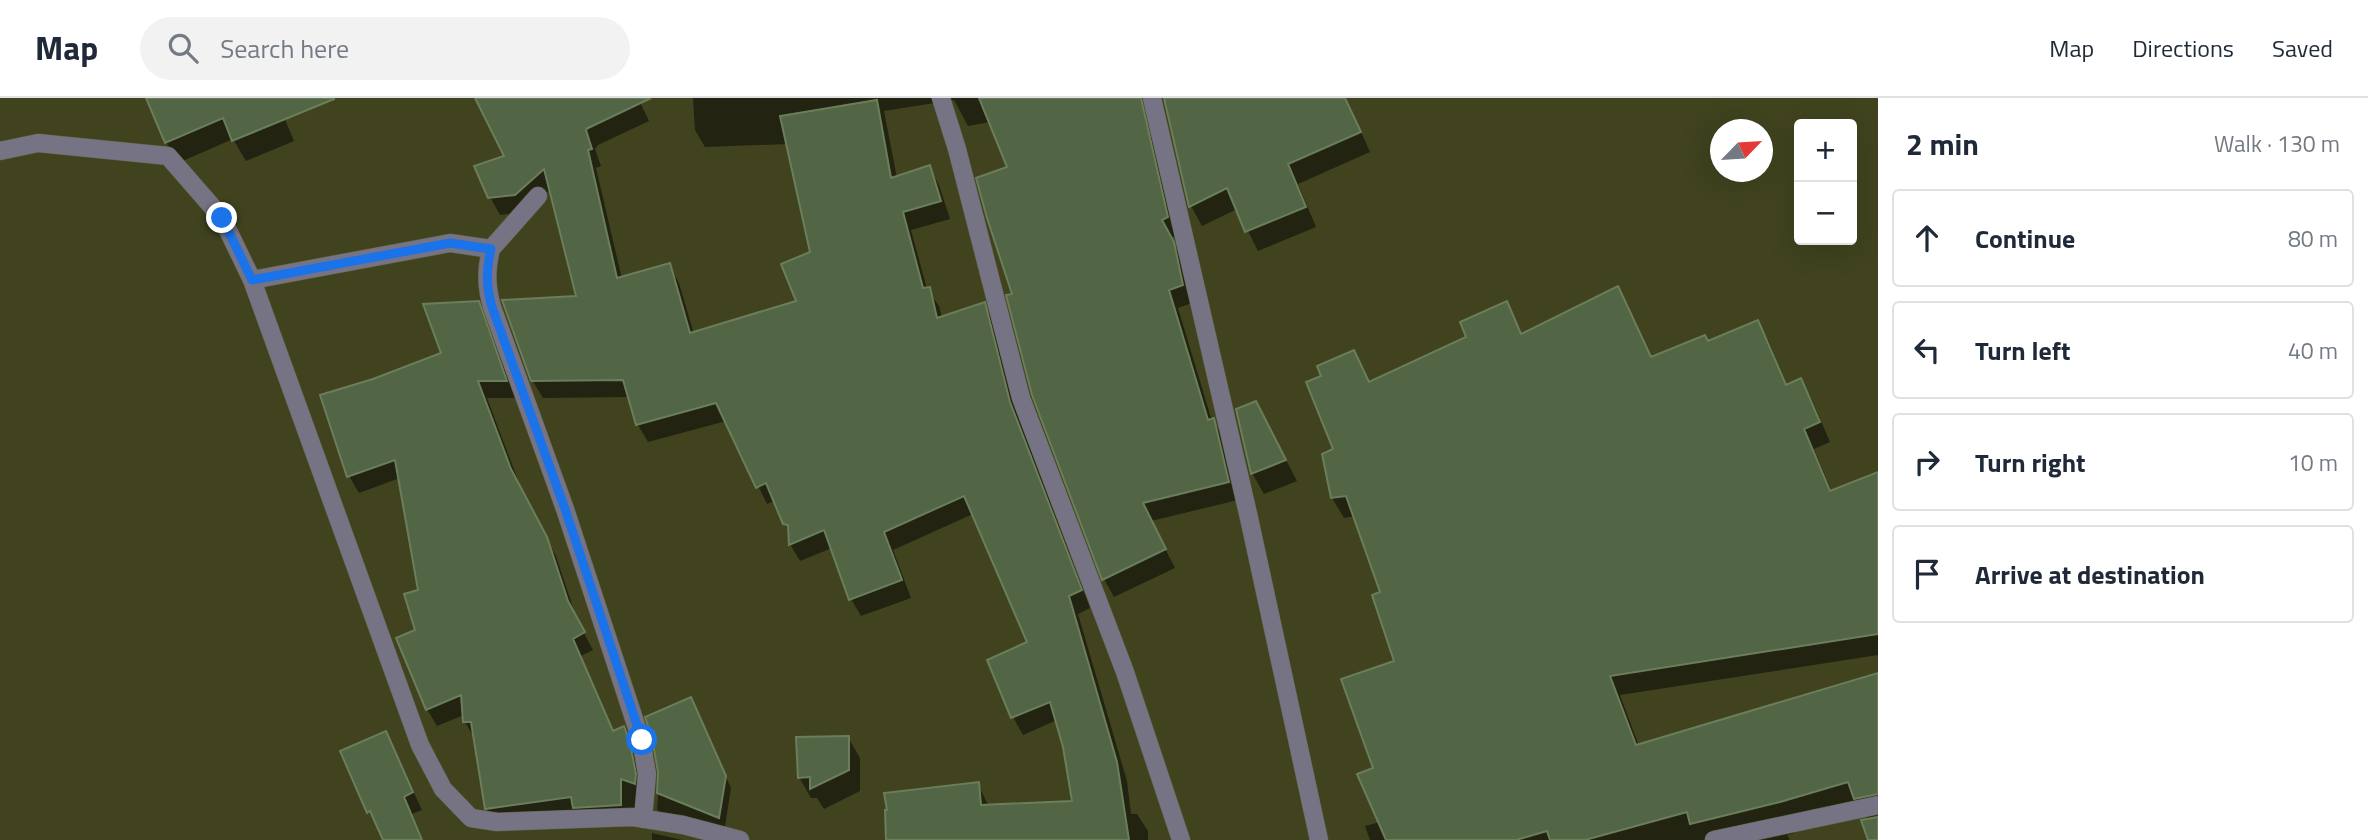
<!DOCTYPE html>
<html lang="en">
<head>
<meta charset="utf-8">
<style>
  body { margin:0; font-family:"Titillium Web",sans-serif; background:#f2f2f3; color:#1f2937 }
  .controls { position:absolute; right:21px; top:21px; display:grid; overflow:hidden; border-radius:7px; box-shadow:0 7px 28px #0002 }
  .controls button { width:63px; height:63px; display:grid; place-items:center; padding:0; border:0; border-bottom:2px solid #e0e1e3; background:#fff; color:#1f2937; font:35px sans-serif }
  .compass { position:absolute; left:1710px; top:21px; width:63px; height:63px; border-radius:50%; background:#fff; box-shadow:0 7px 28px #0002; rotate:65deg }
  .stop { position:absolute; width:21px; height:21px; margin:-16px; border:5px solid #1a73e8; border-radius:50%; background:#fff }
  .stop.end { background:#1a73e8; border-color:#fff; box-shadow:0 2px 7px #0008 }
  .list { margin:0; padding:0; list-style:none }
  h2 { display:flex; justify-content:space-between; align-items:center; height:91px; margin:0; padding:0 28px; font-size:30px }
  h2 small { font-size:23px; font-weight:400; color:#747a83 }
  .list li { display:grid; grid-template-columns:46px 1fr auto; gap:21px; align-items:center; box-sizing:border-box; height:98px; margin:0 14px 14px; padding:0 14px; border:2px solid #e0e1e3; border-radius:7px }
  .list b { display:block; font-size:26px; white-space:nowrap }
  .list em { font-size:23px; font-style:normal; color:#747a83 }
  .icon { flex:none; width:38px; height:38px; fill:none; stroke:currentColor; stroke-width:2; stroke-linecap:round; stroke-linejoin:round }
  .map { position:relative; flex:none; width:1878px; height:742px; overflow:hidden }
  header { display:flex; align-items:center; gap:42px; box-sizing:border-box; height:98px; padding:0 35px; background:#fff; border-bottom:2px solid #e0e1e3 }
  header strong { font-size:33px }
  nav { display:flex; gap:38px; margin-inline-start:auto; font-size:24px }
  .search { width:490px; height:63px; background:#f2f2f3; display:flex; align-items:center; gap:18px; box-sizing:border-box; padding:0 24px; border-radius:38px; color:#747a83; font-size:26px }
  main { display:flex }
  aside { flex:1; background:#fff }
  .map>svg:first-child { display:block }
  .shadow { fill:#0007 }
  .building { fill:#526544; stroke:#6b7e5c; stroke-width:2 }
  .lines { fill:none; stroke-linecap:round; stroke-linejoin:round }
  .street-casing { stroke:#5c5f3d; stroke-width:19 }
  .street { stroke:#767384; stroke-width:18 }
  .route { stroke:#1a73e8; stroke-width:9 }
</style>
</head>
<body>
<header>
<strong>Map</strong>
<div class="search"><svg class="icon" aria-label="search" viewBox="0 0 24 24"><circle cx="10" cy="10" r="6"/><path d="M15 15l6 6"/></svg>Search here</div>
<nav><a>Map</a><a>Directions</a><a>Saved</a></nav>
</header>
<main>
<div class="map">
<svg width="1878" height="742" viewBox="0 0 1878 742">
  <rect width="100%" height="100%" fill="#40431e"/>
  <path class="shadow" d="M148,0H276L294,43L246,63L233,41L178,65L166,44Z
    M477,0H638L649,23L598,47L595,51L601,68L596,70L622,181L669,167L679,185L694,236L798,204L812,155L788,46L705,49L695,32L693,0H1108L1145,28L1155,45L1177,137L1171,140L1183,164L1192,205L1178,210L1212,323L1213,322L1223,339L1238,402L1151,423L1175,470L1114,499L1104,481L1034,296L1014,197L1009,70L990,24L968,28L954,2L884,13L897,80L929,69L939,87L950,121L911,132L927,191L939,208L942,220L984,206L994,224L1020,323L1090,510L1078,516L1127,683L1131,716H1137L1148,733V742H893L978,686L989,709L1074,704L1065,649L1057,622L1023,637L1013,619L989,563L1030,545L973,416L893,452L911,500L861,518L851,501L832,450L800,463L790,446V434L775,403L767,406L726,323L648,344L638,327L630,299L543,300L532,282L578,200L551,91L525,114L500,117L490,99L506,59Z
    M1191,0H1346L1370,54L1298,86L1316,129L1258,153L1237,111L1202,128L1191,108L1169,16Z
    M478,205L488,223L515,300H487L521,390L556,458L577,522L593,552L581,558L614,634L624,630L633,647L644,695L642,722L496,727L486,710L475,641L465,624L464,617L437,628L427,611L417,533L420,493L400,380L359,395L349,378L374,283L443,256Z
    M1506,206L1523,237L1628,210L1652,260L1708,245L1758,224L1769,244L1787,288L1801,282L1812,302L1830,344L1814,351L1832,394L1878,376V557L1620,597L1639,648L1878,577V717L1867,720L1857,704L1793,723L1795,735L1787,737L1790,742H1370L1365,728L1380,724L1375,671L1396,564L1382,495L1355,418L1344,420L1332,400L1324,357L1335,352L1323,279L1353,254L1370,286L1469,240Z
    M1267,326L1297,383L1264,396L1252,375Z
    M696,612L731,690L724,735L663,722L657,711L660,674Z
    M386,635L422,712L412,716L423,742H385L369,714L342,654Z
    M848,639L860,660V693L824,711L817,700H811L799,679Z
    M652,735L682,742H652Z"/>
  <path class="building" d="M146,0H334V1L232,43L223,20L165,45Z
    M475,0H651L586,31L589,29L586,32L592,51L588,52L617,180L670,165L690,235L796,203L781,166L810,154L780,18L877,2L891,80L930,67L941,103L903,114L923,190L930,189L937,220L985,204L1010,304L1082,492L1069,498L1117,664L1129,742H886L885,712H887L884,695L979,684L981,707L1072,703L1063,649L1050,604L1011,620L987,562L1027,544L964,398L884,434L902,482L849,502L824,432L789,447L788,427L783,426L766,385L756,390L716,305L636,327L623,282L531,283L502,202L576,198L544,71L515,97L488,100L474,68L504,58Z
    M979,0H1141L1168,119L1162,122L1174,144L1183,187L1169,192L1208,322L1214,320L1229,384L1143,405L1166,451L1102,482L1032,297L1006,197L1012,196L987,120L976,80L1007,69Z
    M1164,0H1345L1361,34L1288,66L1306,109L1245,134L1227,90L1189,109Z
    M1618,188L1651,259L1705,237L1708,243L1758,222L1786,287L1801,280L1820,324L1804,331L1830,393L1878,374V536L1610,578L1636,647L1878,575V696L1854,701L1848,684L1780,704L1690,726L1687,714L1585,742H1550L1547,733L1516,742H1386L1357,676L1373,670L1341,581L1394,563L1372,497L1380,494L1346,398L1331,400L1322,356L1333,351L1306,284L1321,278L1317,268L1354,252L1369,284L1466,239L1460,224L1507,203L1521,236Z
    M479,203L507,283H478L511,371L547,439L568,503L585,534L573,541L613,633L624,628L630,645L636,676L635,686L621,681V707L573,710L571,699L485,711L471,624H463L461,597L426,612L396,540L415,532L404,496L418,492L395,362L347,379L320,297L373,281L441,255L423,206Z
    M1256,303L1286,362L1251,376L1236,311Z
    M691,599L726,678L719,720L657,695L658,674L652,640L645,619Z
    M386,633L413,694L404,699L422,742H383L370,713L367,715L340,653Z
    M849,638V672L810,691V679L798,680L796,639Z
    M1878,719V742H1868L1861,722Z"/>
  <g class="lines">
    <defs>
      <path id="street" d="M941,0L957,51L1021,300L1125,574L1181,742
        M1152,0L1249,420L1319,742
        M0,53L38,45L168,58L222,120L252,182L420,647L443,691L471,720L497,724L633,719L683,727L740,742
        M491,151C486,172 486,188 492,209L565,411L641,642L647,676L643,721
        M252,182L450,145L491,151L538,98
        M1714,742L1878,707"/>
    </defs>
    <use href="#street" class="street-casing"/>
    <use href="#street" class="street"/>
  </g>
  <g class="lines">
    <path class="route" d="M222,120L252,182L450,145L491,151C486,173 486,188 492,209L565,411L642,642"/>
  </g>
</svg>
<div class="controls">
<button>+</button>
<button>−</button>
</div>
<svg class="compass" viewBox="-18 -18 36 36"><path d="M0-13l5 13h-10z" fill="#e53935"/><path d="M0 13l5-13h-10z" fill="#747a83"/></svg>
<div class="stop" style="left:642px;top:642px"></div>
<div class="stop end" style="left:222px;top:120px"></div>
</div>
<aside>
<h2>2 min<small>Walk · 130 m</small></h2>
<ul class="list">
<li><svg class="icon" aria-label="ahead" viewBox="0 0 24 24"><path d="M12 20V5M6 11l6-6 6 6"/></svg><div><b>Continue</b></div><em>80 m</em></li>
<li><svg class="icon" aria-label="left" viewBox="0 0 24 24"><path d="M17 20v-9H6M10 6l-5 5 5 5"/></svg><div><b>Turn left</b></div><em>40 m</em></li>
<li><svg class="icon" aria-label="right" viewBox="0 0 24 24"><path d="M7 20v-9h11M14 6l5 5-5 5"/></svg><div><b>Turn right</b></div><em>10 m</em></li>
<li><svg class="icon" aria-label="arrive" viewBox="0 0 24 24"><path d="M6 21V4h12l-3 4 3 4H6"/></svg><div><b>Arrive at destination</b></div></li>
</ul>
</aside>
</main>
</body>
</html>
